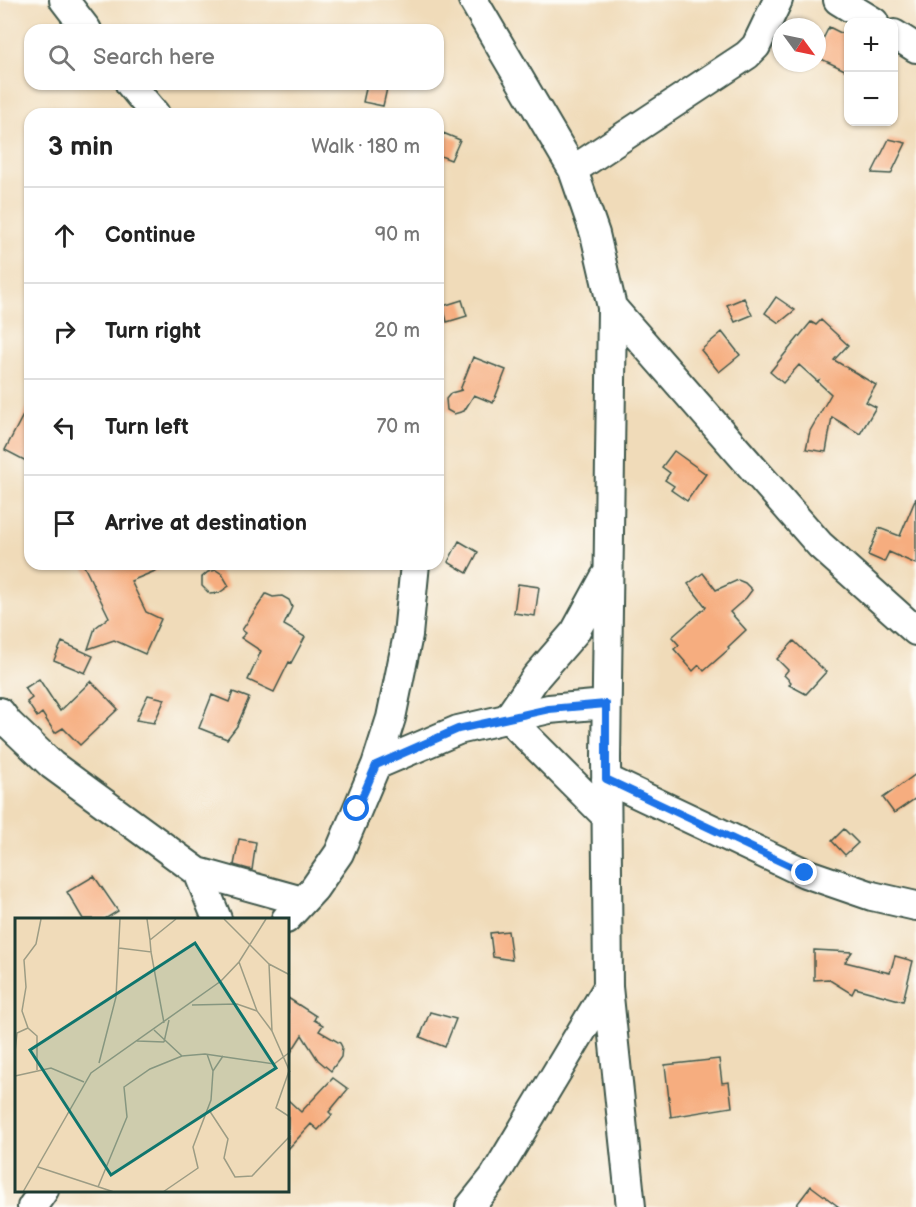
<!DOCTYPE html>
<html lang="en">
<head>
<meta charset="utf-8">
<style>
  body { margin:0; font-family:"Balsamiq Sans",sans-serif; background:#f6f6f6; color:#222 }
  .controls { position:absolute; right:18px; top:18px; display:grid; overflow:hidden; border-radius:12px; box-shadow:0 2px 4px #0004 }
  .controls button { width:54px; height:54px; display:grid; place-items:center; padding:0; border:0; border-bottom:2px solid #e0e0e0; background:#fff; color:#222; font:30px sans-serif }
  .compass { position:absolute; left:772px; top:18px; width:54px; height:54px; border-radius:50%; background:#fff; box-shadow:0 2px 4px #0004; rotate:123deg }
  .stop { position:absolute; width:18px; height:18px; margin:-14px; border:4px solid #1a73e8; border-radius:50%; background:#fff }
  .stop.end { background:#1a73e8; border-color:#fff; box-shadow:0 2px 6px #0008 }
  .list { margin:0; padding:0; list-style:none }
  h2 { display:flex; justify-content:space-between; align-items:center; height:78px; margin:0; padding:0 24px; font-size:26px }
  h2 small { font-size:20px; font-weight:400; color:#767676 }
  .list li { display:grid; grid-template-columns:39px 1fr auto; gap:18px; align-items:center; box-sizing:border-box; height:96px; padding:0 24px; border-top:2px solid #e0e0e0 }
  .list b { display:block; font-size:22px; white-space:nowrap }
  .list em { font-size:20px; font-style:normal; color:#767676 }
  .icon { flex:none; width:33px; height:33px; fill:none; stroke:currentColor; stroke-width:2; stroke-linecap:round; stroke-linejoin:round }
  .map { position:relative; flex:none; width:916px; height:1207px; overflow:hidden }
  .search { position:absolute; background:#fff; box-shadow:0 2px 4px #0004; left:24px; top:24px; width:420px; height:66px; display:flex; align-items:center; gap:15px; box-sizing:border-box; padding:0 21px; border-radius:18px; color:#767676; font-size:22px }
  .panel { position:absolute; background:#fff; box-shadow:0 2px 4px #0004; left:24px; top:108px; width:420px; height:462px; border-radius:18px }
  .map>svg:first-child { display:block }
  .building { fill:#f6ad7f }
  .lines { fill:none; stroke-linecap:round; stroke-linejoin:round }
  .minor-casing { stroke:#3e5548; stroke-width:32 }
  .minor { stroke:#fff; stroke-width:28 }
  .route { stroke:#1a73e8; stroke-width:8 }
  .inset-road { fill:none; stroke:#9c9c84; stroke-width:1.5 }
  .view { fill:#0f766e; fill-opacity:0.15; stroke:#0f766e; stroke-width:3 }
  .inset-edge { fill:none; stroke:#1f3d34; stroke-width:3 }
</style>
</head>
<body>
<div class="map">
<svg width="916" height="1207" viewBox="0 0 916 1207">
  <rect width="100%" height="100%" fill="#fdfcf7"/>
  <filter id="ink" filterUnits="userSpaceOnUse"><feTurbulence type="fractalNoise" baseFrequency=".0167" numOctaves="2"/><feDisplacementMap in="SourceGraphic" scale="12" xChannelSelector="R" yChannelSelector="G"/><feConvolveMatrix kernelMatrix="1 2 1 2 8 2 1 2 1" color-interpolation-filters="sRGB"/></filter>
  <filter id="wash" filterUnits="userSpaceOnUse"><feTurbulence type="fractalNoise" baseFrequency=".008" numOctaves="4" result="noise"/><feDisplacementMap in="SourceGraphic" scale="24" xChannelSelector="R" yChannelSelector="G"/><feGaussianBlur stdDeviation="1.35" result="paint"/><feColorMatrix in="noise" values="0 0 0 0 0 0 0 0 0 0 0 0 0 0 0 0 0 1.4 0 .05"/><feComposite in="paint" operator="in"/></filter>
  <g filter="url(#wash)">
    <rect width="100%" height="100%" fill="#f0dbb9"/>
    <g id="blocks">
      <path class="building" d="M829,27L849,37V72L817,57V51Z
        M367,84H388L383,106L363,102Z
        M443,133L460,140L451,160L438,155V146Z
        M889,139L906,143L891,174L872,173Z
        M776,297L795,310L779,323L765,313Z
        M744,298L752,315L735,322L727,305Z
        M462,300L467,316L447,322L443,306Z
        M821,320L848,345L834,360L876,385L866,402L876,407L860,434L832,417L826,452L806,449L810,431L831,394L818,382L819,380L817,381L799,365L783,383L770,372L811,322L816,325Z
        M722,332L740,355L719,372L701,350Z
        M473,357L506,370L493,403L474,395L464,411L454,414L447,410L446,399L451,393L462,390H460Z
        M30,402V463L5,450Z
        M674,451L706,474L687,501L671,490L674,486L665,480L670,473L662,467Z
        M916,498V564L889,552L884,562L868,555L879,528L900,536Z
        M459,541L478,552L467,573L448,562Z
        M83,564H172L131,581L146,612L161,619L145,654L114,640L88,649L95,628L109,617Z
        M216,570L222,574L229,586L219,593L210,594L202,586V577L208,572Z
        M703,573L716,590L738,580L745,583L752,590L746,598L730,612L746,630L728,647L729,649L704,671L699,665L693,671L674,649L679,645L672,637L706,607L688,584Z
        M518,584L539,587L535,616L514,613Z
        M266,594L273,597L282,596L289,600L292,607L284,625L305,637L291,663L289,662L274,692L248,680L261,651L241,638L246,633L242,630Z
        M794,641L826,672L806,694L789,685L791,682L784,675L788,670L777,659Z
        M62,642L93,656L85,673L54,660Z
        M39,679L60,711L91,681L118,709L80,745L63,728L55,733L42,713L37,717L27,702L32,698L25,688Z
        M233,692L249,698L237,726L227,739L199,728L212,695L229,702Z
        M148,695L165,699L154,723L136,720Z
        M916,774V798L894,813L883,798Z
        M844,829L858,843L845,855L832,841Z
        M239,839L256,842L252,870L234,865Z
        M94,876L118,911L105,919H83L67,892Z
        M508,931L512,960L493,957L490,933Z
        M814,950L852,952L845,962L890,973L895,956L913,961L903,1001L855,988L852,994L828,979L814,980Z
        M288,998L316,1016L314,1020L323,1025L319,1031L340,1043L342,1047L341,1057L331,1071L318,1060L302,1035L288,1057Z
        M430,1012L456,1019L445,1047L420,1037Z
        M719,1059L722,1083L729,1082L732,1107L671,1117L665,1065Z
        M333,1078L348,1089L329,1112L332,1115L318,1130L311,1124L288,1149V1100L301,1112Z
        M811,1186L839,1207H795Z"/>
    </g>
  </g>
  <g filter="url(#ink)">
    <use href="#blocks" fill-opacity="0" stroke="#3e5548" stroke-width="1.5"/>
    <g class="lines">
      <defs>
        <path id="minor" d="M64,0L87,30
          M473,0L573,170L595,234L612,307L606,758L608,987L631,1207
          M838,0L874,22
          M894,34L916,48
          M130,84L155,114
          M573,170L747,55L756,46L778,0
          M612,307L820,545L916,631
          M0,712L8,723L52,765L198,872L302,901
          M508,718L536,677L575,632L605,577
          M508,718L606,816
          M376,765L391,718L408,635L415,564
          M606,779L805,873L872,896L916,906
          M198,872L217,919
          M286,919L314,889L339,853L376,765L458,730L549,709L606,704
          M32,1207L44,1190
          M470,1207L494,1177L608,987"/>
      </defs>
      <use href="#minor" class="minor-casing"/>
      <use href="#minor" class="minor"/>
    </g>
  </g>
  <g class="lines" filter="url(#ink)">
    <path class="route" d="M357,809L376,765L458,729L549,709L606,704V779L805,873"/>
  </g>
  <g transform="translate(15 918)">
    <rect width="274" height="274" fill="#f0dbb9"/>
    <path class="inset-road" d="M132,1L135,22M209,1L254,46L257,113L275,154M104,30L136,34L135,22L161,1M136,34L149,105M224,44L242,93L257,113M254,46L275,57M177,87L222,86L242,93M139,112L167,138L190,136L259,146L275,134M122,123L149,124M149,124L154,102M0,134L2,115L13,110M84,145L101,79L105,1M22,152V118L13,110L7,93L11,69L9,42L21,26L26,1M198,153L208,138M274,153L261,190L275,199M0,158L36,150L69,164M194,192L213,221L209,240L220,259L237,258L275,218M23,249L99,274M83,269L112,199L109,169L135,151L167,138M8,274L76,155L206,63L224,44L251,1M148,274L183,250L178,229L196,182L198,153L192,136"/>
    <path class="view" d="M180,25L261,150L96,257L15,132Z"/>
    <rect width="274" height="274" class="inset-edge"/>
  </g>
</svg>
<div class="controls">
<button>+</button>
<button>−</button>
</div>
<svg class="compass" viewBox="-18 -18 36 36"><path d="M0-13l5 13h-10z" fill="#e53935"/><path d="M0 13l5-13h-10z" fill="#767676"/></svg>
<div class="stop" style="left:357px;top:809px"></div>
<div class="stop end" style="left:805px;top:873px"></div>
<div class="search"><svg class="icon" aria-label="search" viewBox="0 0 24 24"><circle cx="10" cy="10" r="6"/><path d="M15 15l6 6"/></svg>Search here</div>
<section class="panel">
<h2>3 min<small>Walk · 180 m</small></h2>
<ul class="list">
<li><svg class="icon" aria-label="ahead" viewBox="0 0 24 24"><path d="M12 20V5M6 11l6-6 6 6"/></svg><div><b>Continue</b></div><em>90 m</em></li>
<li><svg class="icon" aria-label="right" viewBox="0 0 24 24"><path d="M7 20v-9h11M14 6l5 5-5 5"/></svg><div><b>Turn right</b></div><em>20 m</em></li>
<li><svg class="icon" aria-label="left" viewBox="0 0 24 24"><path d="M17 20v-9H6M10 6l-5 5 5 5"/></svg><div><b>Turn left</b></div><em>70 m</em></li>
<li><svg class="icon" aria-label="arrive" viewBox="0 0 24 24"><path d="M6 21V4h12l-3 4 3 4H6"/></svg><div><b>Arrive at destination</b></div></li>
</ul>
</section>
</div>
</body>
</html>
